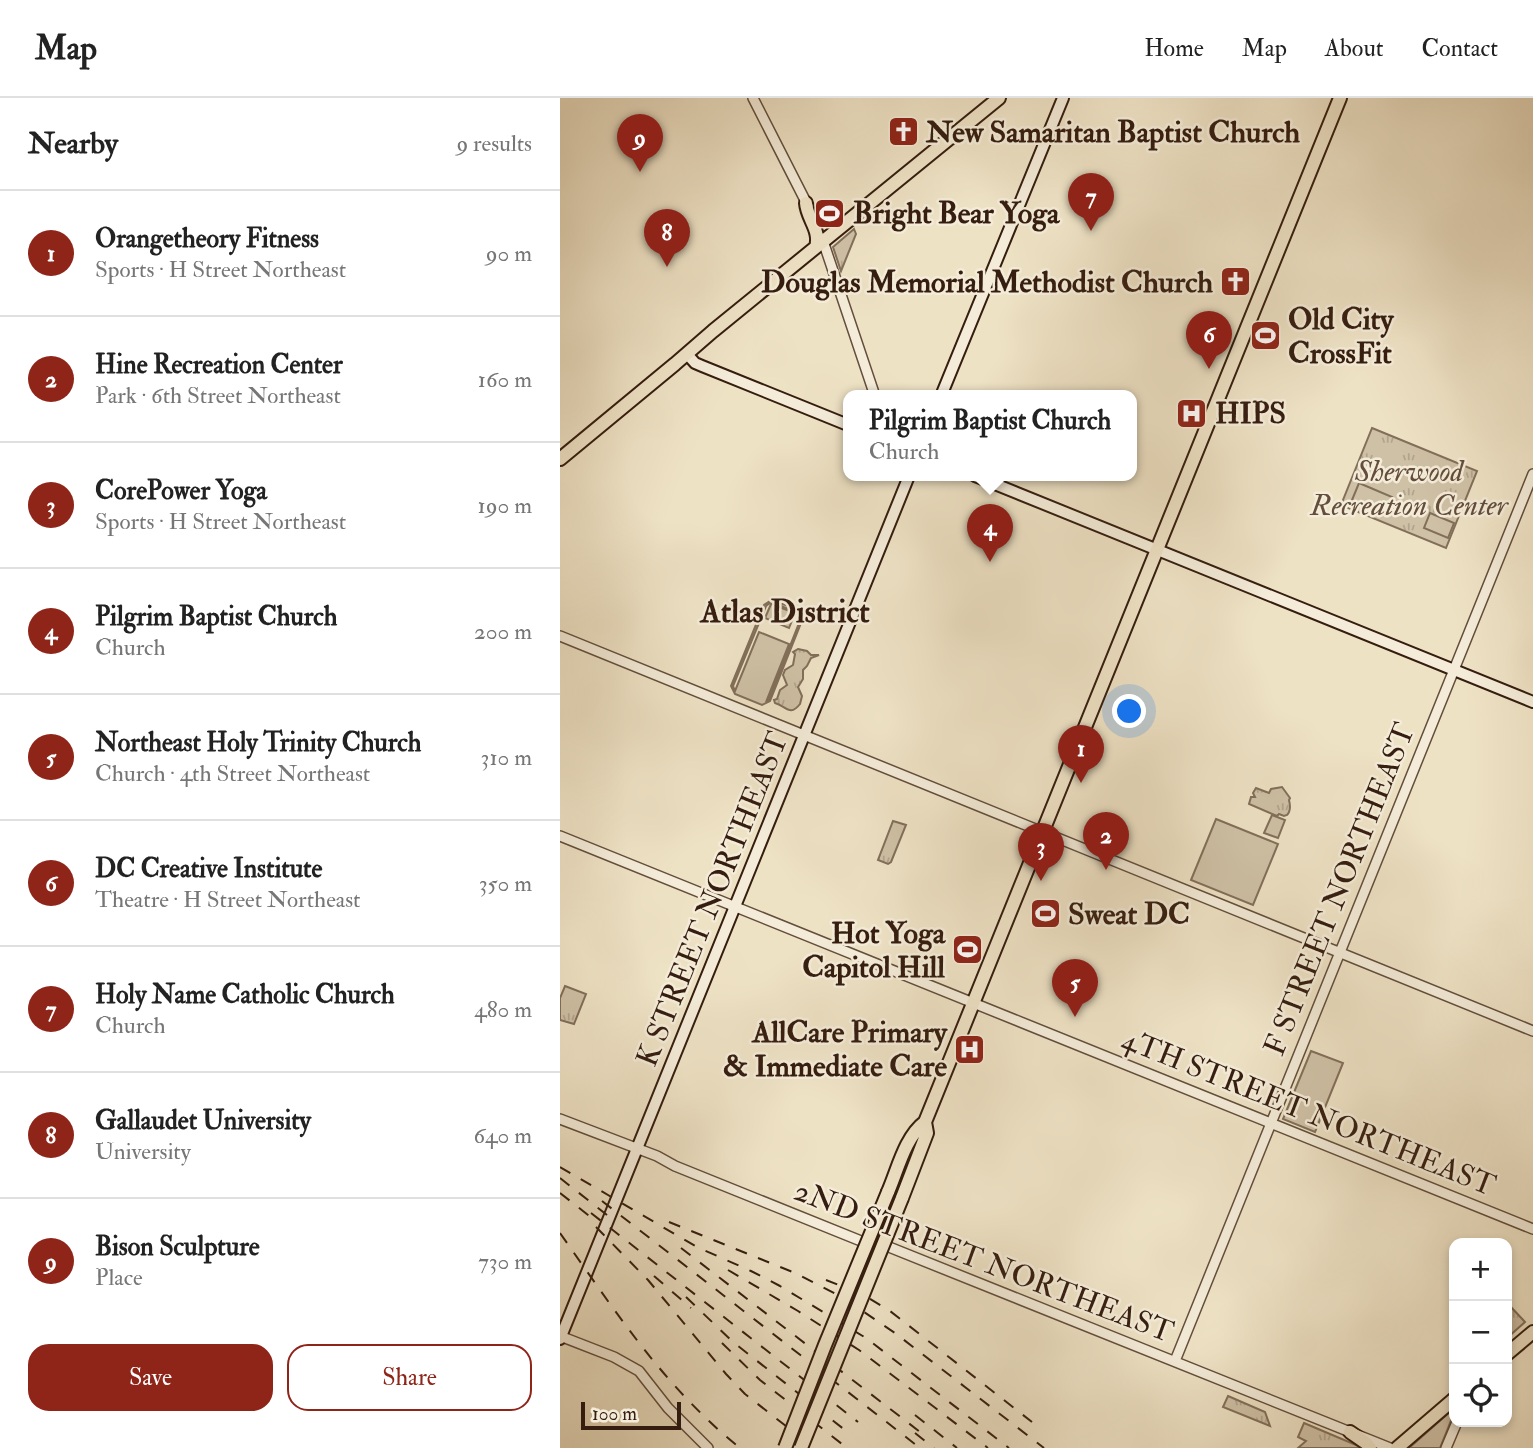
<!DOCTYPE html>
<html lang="en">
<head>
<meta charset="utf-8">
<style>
  body { margin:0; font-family:"IM FELL Double Pica",serif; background:#f6f6f6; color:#222 }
  .controls { position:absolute; right:21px; bottom:21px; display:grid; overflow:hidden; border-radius:14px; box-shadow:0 4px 10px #0003 }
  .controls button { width:63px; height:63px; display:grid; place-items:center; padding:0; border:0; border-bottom:2px solid #e0e0e0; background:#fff; color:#222; font:35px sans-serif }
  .scale { position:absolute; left:21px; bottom:18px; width:100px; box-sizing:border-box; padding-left:7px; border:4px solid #351d0f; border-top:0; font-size:19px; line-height:24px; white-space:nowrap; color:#351d0f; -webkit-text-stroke:5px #f4ecd9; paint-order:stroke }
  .you { position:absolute; left:570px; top:614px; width:24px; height:24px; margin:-18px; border:5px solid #fff; border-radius:50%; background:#1a73e8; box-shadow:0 0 0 10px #1a73e833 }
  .badge { display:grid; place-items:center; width:46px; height:46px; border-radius:50%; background:#8f2418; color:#fff; font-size:23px; font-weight:700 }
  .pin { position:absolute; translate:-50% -58px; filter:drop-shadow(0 2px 4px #0008) }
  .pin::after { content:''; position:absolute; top:37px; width:24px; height:21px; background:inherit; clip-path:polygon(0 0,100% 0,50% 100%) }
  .popup { position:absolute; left:283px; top:292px; width:294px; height:91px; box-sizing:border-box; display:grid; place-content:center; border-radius:14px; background:#fff; filter:drop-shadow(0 2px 5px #0005); font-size:23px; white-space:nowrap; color:#767676 }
  .popup b { font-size:26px; color:#222 }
  .popup::after { content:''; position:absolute; left:50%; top:100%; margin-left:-14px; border:14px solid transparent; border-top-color:#fff }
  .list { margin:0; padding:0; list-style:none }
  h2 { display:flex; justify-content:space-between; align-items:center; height:91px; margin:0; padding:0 28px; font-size:30px }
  h2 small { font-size:23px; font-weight:400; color:#767676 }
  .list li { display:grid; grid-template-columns:46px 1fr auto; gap:21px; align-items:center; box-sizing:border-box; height:126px; padding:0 28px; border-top:2px solid #e0e0e0 }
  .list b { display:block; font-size:26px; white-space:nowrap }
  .list p { margin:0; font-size:23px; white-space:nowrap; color:#767676 }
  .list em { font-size:23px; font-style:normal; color:#767676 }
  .actions { display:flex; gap:14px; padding:21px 28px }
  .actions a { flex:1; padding:16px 0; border:2px solid #8f2418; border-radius:21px; text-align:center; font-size:24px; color:#8f2418 }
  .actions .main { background:#8f2418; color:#fff }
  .icon { flex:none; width:38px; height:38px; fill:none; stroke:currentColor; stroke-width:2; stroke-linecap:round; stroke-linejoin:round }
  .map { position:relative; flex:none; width:973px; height:1350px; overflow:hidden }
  header { display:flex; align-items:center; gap:42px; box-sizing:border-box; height:98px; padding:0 35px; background:#fff; border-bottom:2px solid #e0e0e0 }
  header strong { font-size:33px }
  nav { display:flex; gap:38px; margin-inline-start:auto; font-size:24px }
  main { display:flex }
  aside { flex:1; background:#fff }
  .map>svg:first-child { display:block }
  .grass { fill:url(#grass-tufts); stroke:#826f5a; stroke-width:2 }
  .garden { fill:#cfc1a6; stroke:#826f5a; stroke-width:2; fill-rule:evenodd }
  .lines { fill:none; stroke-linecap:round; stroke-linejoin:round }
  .tertiary-casing { stroke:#634e3c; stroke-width:12 }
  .secondary-casing { stroke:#351d0f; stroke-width:14 }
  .primary-casing { stroke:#351d0f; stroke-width:16 }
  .tertiary { stroke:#f4ecd9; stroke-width:9 }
  .secondary { stroke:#f4ecd9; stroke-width:10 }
  .primary { stroke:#eee2c5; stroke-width:12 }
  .rail { stroke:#351d0f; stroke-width:2; stroke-dasharray:12 12; stroke-linecap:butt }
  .primary-bridge-casing { stroke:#351d0f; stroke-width:16; stroke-linecap:butt }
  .primary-bridge { stroke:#eee2c5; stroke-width:12 }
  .labels { text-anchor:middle; stroke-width:5; stroke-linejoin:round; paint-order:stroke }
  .poi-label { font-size:30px; font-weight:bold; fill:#351d0f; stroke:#f4ecd9; text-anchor:start }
  .park-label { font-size:30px; font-style:italic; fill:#634e3c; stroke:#f4ecd9 }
  .street-label { font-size:30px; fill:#351d0f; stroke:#f4ecd9 }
  .neighbourhood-label { font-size:32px; font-weight:bold; fill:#351d0f; stroke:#f4ecd9 }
</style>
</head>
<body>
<header>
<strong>Map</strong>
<nav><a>Home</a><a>Map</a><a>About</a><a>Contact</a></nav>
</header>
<main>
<aside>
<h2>Nearby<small>9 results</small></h2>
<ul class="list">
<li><span class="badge">1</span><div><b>Orangetheory Fitness</b><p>Sports · H Street Northeast</p></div><em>90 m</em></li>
<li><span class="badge">2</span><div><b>Hine Recreation Center</b><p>Park · 6th Street Northeast</p></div><em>160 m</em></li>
<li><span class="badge">3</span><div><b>CorePower Yoga</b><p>Sports · H Street Northeast</p></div><em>190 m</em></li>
<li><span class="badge">4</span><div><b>Pilgrim Baptist Church</b><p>Church</p></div><em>200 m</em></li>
<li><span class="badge">5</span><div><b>Northeast Holy Trinity Church</b><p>Church · 4th Street Northeast</p></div><em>310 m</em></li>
<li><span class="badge">6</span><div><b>DC Creative Institute</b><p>Theatre · H Street Northeast</p></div><em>350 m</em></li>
<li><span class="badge">7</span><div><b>Holy Name Catholic Church</b><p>Church</p></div><em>480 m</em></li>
<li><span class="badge">8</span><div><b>Gallaudet University</b><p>University</p></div><em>640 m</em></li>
<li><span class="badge">9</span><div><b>Bison Sculpture</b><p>Place</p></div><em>730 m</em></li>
</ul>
<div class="actions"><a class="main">Save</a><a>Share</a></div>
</aside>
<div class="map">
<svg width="973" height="1350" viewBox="0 0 973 1350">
  <defs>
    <pattern id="grass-tufts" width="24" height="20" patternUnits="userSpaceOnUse" patternTransform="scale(1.75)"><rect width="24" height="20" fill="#cfc1a6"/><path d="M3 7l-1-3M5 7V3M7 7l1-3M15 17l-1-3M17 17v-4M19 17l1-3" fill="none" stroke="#b2a58e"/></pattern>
  </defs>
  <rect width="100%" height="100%" fill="#eee2c5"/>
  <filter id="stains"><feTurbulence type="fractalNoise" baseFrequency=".00286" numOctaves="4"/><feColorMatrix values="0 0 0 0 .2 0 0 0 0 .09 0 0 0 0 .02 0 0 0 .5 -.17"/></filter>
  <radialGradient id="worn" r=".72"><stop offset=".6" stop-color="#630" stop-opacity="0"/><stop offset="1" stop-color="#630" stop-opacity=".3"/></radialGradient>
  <path class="grass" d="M294,131L296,136L281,173L273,149Z
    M812,330L917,373L886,450L781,407Z
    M238,551L247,553L251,557H259L251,560L247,568L243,572V581L238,589L242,598L240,606C230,619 226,608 215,605L214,602L217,601L220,592L227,587L223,577L225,572L233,567L235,556L233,554Z
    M722,689L730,700L729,702C730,706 731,713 727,717L724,718L719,716L717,718L689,706L691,699H695L693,695L696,690L709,695L711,691Z
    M333,723L346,727L331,764L328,766L318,762Z
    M5,888L26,896L14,926L0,922V900Z
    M950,1208L965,1224L947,1240V1216Z
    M668,1298L705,1314L710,1328L663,1309Z
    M891,1313H894V1315L880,1350H849Z
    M744,1325L803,1350H738L746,1343L738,1339Z"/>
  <path class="garden" d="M799,385L832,399L825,416L792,402Z
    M870,415L894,425L888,440L864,430Z
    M210,503C221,505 239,510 243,520L210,603L202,607L175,596L171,588L204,507ZM211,504L238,515L241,520L209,601L206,604L229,546L199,534L175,593L173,588L206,508Z
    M211,506L235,515L229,530L205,520Z
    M712,717L725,722L718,740L704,735Z
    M656,721L718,746L693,807L631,782Z
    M751,953L783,965L755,1034L723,1021Z"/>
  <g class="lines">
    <defs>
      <path id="tertiary" d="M193,0L248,108
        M262,140L315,298
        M0,538L973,933
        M0,738L973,1131
        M0,1021L97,1058L115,1068L301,1143L329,1149L830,1350
        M0,1238L54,1259L79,1273L108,1310L148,1350
        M615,1263L973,376
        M886,1350L897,1324"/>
      <path id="secondary" d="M127,256L135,265L142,268L288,327
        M381,298L503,0
        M415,378L973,604
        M0,1241L349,378"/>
      <path id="primary" d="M246,105C247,121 261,132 256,149
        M0,361L115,266L153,233L439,0
        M328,1094C338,1071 345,1039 365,1024L780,0
        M342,1100L367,1035L365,1024
        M947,1256L973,1234
        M790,1334L806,1345L810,1350
        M837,1350L894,1301"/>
    </defs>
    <use href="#tertiary" class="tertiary-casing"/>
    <use href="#secondary" class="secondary-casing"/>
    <use href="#primary" class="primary-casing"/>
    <use href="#tertiary" class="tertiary"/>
    <use href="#secondary" class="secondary"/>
    <use href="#primary" class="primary"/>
    <path class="rail" d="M0,1069L137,1149L191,1173L220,1188L278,1223L306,1240L449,1350
      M0,1080L47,1117
      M0,1095L37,1124
      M42,1103L360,1350
      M31,1115L298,1324
      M109,1124L235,1175L282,1199L335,1235L484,1350
      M36,1129L88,1182L166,1276L185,1296L254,1350
      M0,1135C55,1213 105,1290 180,1350
      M121,1150L364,1337
      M168,1172L238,1213L299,1252L428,1350
      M94,1178L131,1210
      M266,1182L302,1196L330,1213L472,1324
      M126,1199L173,1244L290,1336
      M162,1245L200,1282L282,1346
      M355,1317L397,1350
      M355,1335L374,1350"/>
    <defs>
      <path id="primary-bridge" d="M225,1350L265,1247L328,1094
        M241,1350L342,1100"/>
    </defs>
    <use href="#primary-bridge" class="primary-bridge-casing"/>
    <use href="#primary-bridge" class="primary-bridge"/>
  </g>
  <defs>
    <symbol id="church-square" viewBox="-11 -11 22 22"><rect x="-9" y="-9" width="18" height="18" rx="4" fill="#8f2418" stroke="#f4ecd9"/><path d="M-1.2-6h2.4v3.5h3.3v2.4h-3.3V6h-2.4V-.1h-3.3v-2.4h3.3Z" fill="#fff"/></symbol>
    <symbol id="stadium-square" viewBox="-11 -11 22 22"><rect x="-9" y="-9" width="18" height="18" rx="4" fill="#8f2418" stroke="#f4ecd9"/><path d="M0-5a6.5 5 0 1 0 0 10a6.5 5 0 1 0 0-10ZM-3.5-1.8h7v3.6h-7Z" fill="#fff"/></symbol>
    <symbol id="hospital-square" viewBox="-11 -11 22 22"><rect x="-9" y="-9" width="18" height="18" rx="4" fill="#8f2418" stroke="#f4ecd9"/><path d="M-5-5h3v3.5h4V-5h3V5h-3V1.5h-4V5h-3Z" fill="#fff"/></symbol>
  </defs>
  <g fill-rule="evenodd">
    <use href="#church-square" x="326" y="16" width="35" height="35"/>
    <use href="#stadium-square" x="252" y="98" width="35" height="35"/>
    <use href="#church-square" x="658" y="166" width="35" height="35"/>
    <use href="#stadium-square" x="688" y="220" width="35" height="35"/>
    <use href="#hospital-square" x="614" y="298" width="35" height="35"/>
    <use href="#stadium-square" x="468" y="798" width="35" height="35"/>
    <use href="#stadium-square" x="390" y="834" width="35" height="35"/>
    <use href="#hospital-square" x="392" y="934" width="35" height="35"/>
  </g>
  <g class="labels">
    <g class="poi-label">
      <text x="366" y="44">New Samaritan Baptist Church</text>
      <text x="293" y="125">Bright Bear Yoga</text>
      <text x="653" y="194" text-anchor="end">Douglas Memorial Methodist Church</text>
      <text x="728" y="231">Old City<tspan x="728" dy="34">CrossFit</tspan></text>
      <text x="655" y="325">HIPS</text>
      <text x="508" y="826">Sweat DC</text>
      <text x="385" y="845" text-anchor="end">Hot Yoga<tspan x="385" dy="34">Capitol Hill</tspan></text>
      <text x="387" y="944" text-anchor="end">AllCare Primary<tspan x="387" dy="34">&amp; Immediate Care</tspan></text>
    </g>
    <g class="park-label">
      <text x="849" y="383">Sherwood<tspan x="849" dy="34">Recreation Center</tspan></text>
    </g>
    <g class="street-label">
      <text transform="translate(779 791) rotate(-68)" y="10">F STREET NORTHEAST</text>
      <text transform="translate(152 801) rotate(-68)" y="10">K STREET NORTHEAST</text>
      <text transform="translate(749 1014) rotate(22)" y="10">4TH STREET NORTHEAST</text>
      <text transform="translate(424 1163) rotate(21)" y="10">2ND STREET NORTHEAST</text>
    </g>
    <g class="neighbourhood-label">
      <text x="225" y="524">Atlas District</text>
    </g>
  </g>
  <rect width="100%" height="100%" filter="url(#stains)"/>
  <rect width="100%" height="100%" fill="url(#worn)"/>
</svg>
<div class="controls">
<button>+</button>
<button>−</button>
<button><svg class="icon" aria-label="locate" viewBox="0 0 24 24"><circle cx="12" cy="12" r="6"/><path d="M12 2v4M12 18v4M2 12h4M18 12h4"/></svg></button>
</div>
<div class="scale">100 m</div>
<div class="you"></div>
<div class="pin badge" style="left:521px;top:685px">1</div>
<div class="pin badge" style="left:546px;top:772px">2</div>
<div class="pin badge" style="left:481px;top:783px">3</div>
<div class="pin badge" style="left:430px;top:464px">4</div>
<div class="popup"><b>Pilgrim Baptist Church</b>Church</div>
<div class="pin badge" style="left:515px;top:919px">5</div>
<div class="pin badge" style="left:649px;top:271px">6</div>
<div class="pin badge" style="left:531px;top:133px">7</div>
<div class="pin badge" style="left:107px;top:169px">8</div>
<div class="pin badge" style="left:80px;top:74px">9</div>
</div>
</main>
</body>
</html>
